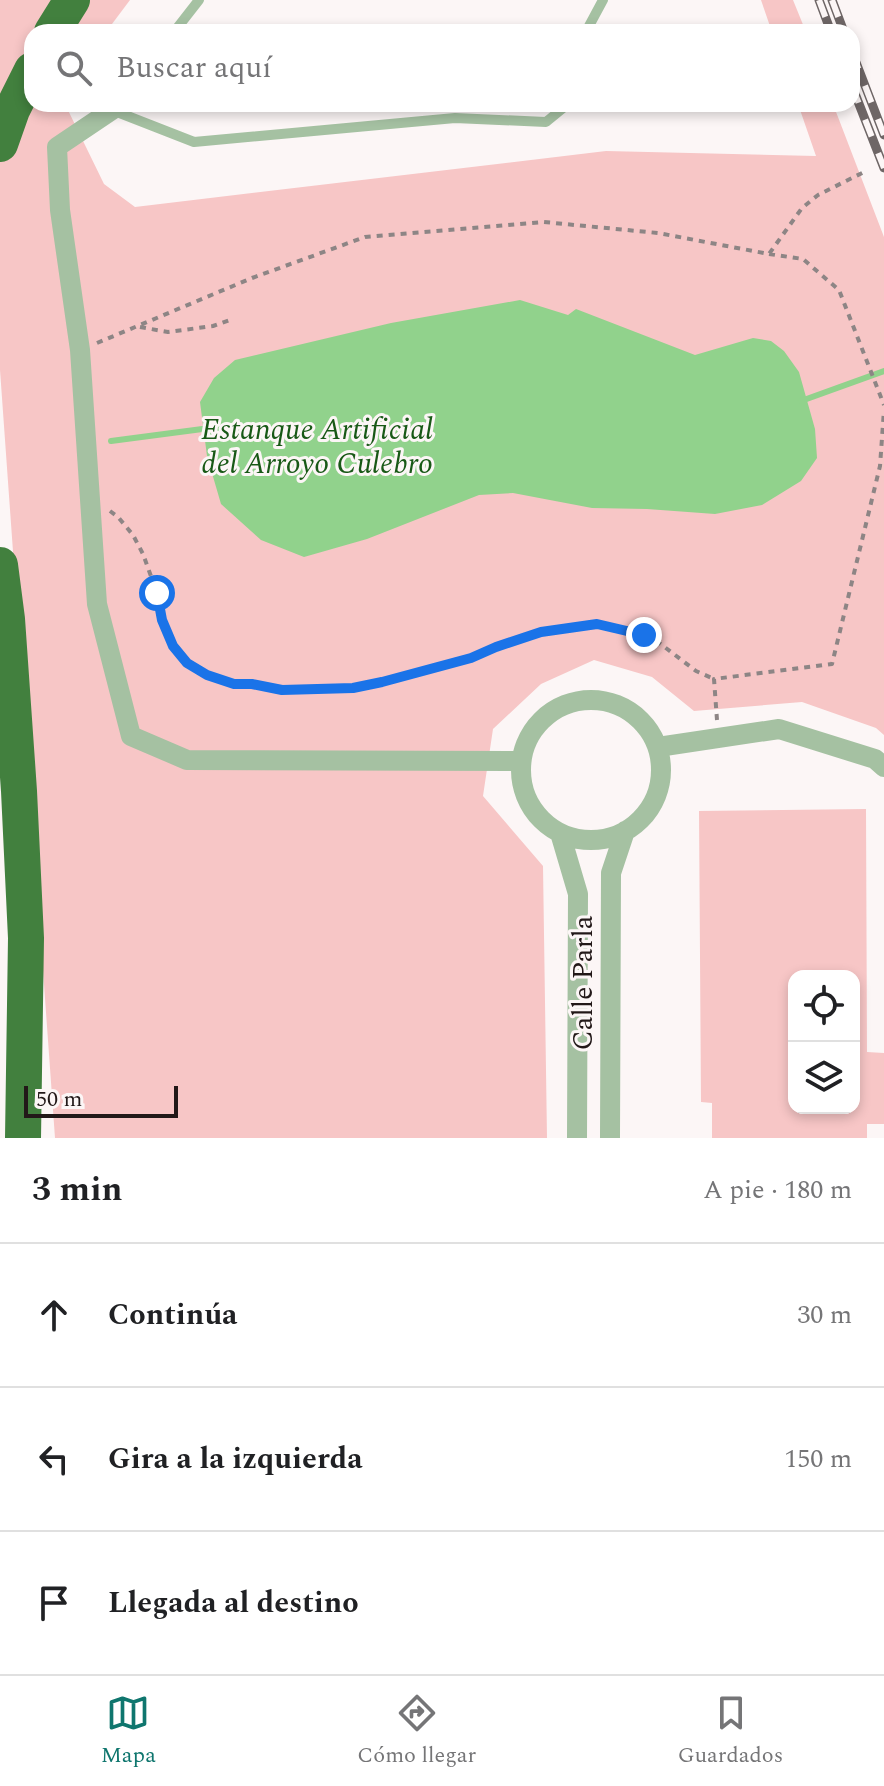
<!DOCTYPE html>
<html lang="es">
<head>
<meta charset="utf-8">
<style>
  body { margin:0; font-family:Spectral,serif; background:#f2f2f2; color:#202124 }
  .controls { position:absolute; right:24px; bottom:24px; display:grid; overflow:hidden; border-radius:16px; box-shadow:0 4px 12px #0003 }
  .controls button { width:72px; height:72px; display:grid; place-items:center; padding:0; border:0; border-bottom:2px solid #e0e0e0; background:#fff; color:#202124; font:40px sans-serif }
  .scale { position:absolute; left:24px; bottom:20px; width:154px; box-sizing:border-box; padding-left:8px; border:4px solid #221818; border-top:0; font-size:22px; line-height:28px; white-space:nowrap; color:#221818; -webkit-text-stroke:6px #fcf6f6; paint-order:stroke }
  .stop { position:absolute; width:24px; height:24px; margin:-18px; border:6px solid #1a73e8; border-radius:50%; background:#fff }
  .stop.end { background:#1a73e8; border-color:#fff; box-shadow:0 2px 8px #0008 }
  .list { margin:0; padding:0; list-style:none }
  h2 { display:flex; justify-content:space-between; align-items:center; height:104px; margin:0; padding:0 32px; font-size:34px }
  h2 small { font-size:26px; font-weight:400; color:#757577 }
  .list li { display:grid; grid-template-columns:52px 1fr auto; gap:24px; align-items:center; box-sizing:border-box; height:144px; padding:0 32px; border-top:2px solid #e0e0e0 }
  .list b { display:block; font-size:30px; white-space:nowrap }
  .list em { font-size:26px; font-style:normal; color:#757577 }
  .icon { flex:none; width:44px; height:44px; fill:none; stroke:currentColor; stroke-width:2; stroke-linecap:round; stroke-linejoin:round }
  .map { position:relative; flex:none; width:884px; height:1138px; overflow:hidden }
  .search { position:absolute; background:#fff; box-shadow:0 4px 12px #0003; left:24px; right:24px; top:24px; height:88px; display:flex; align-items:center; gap:20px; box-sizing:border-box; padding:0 28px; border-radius:24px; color:#757577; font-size:30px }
  .sheet { height:536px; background:#fff }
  nav { display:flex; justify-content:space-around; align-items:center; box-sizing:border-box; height:112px; border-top:2px solid #e0e0e0; background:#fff; font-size:22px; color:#757577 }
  nav a { display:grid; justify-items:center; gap:4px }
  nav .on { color:#0f766e }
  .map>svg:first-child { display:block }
  .green { fill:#f7c6c6; fill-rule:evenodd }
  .water { fill:#91d28c }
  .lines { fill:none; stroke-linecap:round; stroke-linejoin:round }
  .stream { stroke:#91d28c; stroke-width:6 }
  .path { stroke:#8d8585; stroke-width:4; stroke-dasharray:6 6; stroke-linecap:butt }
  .lane { stroke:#a5c1a2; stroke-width:10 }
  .street { stroke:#a5c1a2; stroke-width:20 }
  .highway { stroke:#42803e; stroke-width:36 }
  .rail-casing { stroke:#6e6666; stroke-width:9 }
  .rail { stroke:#fcf6f6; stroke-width:6; stroke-dasharray:18; stroke-linecap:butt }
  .route { stroke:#1a73e8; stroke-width:10 }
  .labels { text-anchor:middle; stroke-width:6; stroke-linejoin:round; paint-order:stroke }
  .street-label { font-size:28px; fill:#221818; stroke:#fcf6f6 }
  .water-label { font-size:30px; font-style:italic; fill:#185916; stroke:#fcf6f6 }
</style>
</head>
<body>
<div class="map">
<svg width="884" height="1138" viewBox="0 0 884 1138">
  <rect width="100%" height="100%" fill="#fcf6f6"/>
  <path class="green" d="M0,0H130L106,32H32V104H65L104,184L135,207L606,151L816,156L798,104H833L884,237V735L876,728L802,702L694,711L652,677L594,660L541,684L493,729L483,796L543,866L547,1138H55L0,370Z
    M761,0H793L806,32H772Z
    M866,809L867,1052L884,1053V1124H867V1138H712V1103L701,1102L699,811ZM794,976H854V1108H794Z"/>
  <path class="water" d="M520,300L568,315L576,309L695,355L753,338L771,341L784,351L799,372L815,429L817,458L801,481L762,505L715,514L647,509L592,508L513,493L479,495L367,539L304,557L261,540L221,504L207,456L200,402L214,378L235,360L391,323Z"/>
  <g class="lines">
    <path class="stream" d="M801,401L884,371
      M111,441L210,428"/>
    <path class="path" d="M769,254L803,259L839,290L884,405
      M140,327L168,332L213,326L230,320
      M97,343L252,278L365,237L544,222L658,233L769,254L802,208L818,195L866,171
      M110,511L118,517L133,535L143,554L157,593L162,620L173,646L187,663L207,675L234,684H252L282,690L353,688L421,673L471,658L496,647L541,632L597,624L644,635L658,642L696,671L714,679
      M717,720L714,679L832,664L880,466L884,410"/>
    <path class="lane" d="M174,32L199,0
      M588,32L589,26L603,0
      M113,109L112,110L194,142L455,118L546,122L568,104"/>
    <path class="street" d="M112,110L57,147L60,210L80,350L97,604L131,736L187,760L521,761
      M521 770a70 70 0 1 1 140 0a70 70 0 1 1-140 0Z
      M658,747L779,729L875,759L884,767
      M560,833L578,894L577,1138
      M610,1138L611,873L625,831"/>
    <path class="highway" d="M52,32L72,0
      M0,144L12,110L32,70
      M0,565L7,619L19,791L26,938L23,1138"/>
    <defs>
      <path id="rail" d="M819,0L831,32
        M832,0L844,32
        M852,52L884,135
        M852,86L884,168"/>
    </defs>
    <use href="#rail" class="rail-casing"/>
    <use href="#rail" class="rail"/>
  </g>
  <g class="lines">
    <path class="route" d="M157,593L162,620L173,646L187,663L207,675L234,684H252L282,690L353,688L382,682L471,658L496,647L541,632L597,624L644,635"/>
  </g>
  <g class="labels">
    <g class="street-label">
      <text transform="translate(582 983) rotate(-90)" y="10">Calle Parla</text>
    </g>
    <g class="water-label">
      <text x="317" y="439">Estanque Artificial<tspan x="317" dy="34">del Arroyo Culebro</tspan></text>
    </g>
  </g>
</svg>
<div class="controls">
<button><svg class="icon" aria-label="locate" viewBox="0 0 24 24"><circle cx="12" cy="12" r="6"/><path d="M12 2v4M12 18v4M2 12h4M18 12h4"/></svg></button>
<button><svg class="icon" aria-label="layers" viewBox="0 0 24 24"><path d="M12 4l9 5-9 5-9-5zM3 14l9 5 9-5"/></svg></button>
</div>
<div class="scale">50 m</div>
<div class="stop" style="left:157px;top:593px"></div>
<div class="stop end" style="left:644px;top:635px"></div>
<div class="search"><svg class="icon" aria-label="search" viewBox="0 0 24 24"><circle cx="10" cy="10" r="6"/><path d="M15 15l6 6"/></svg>Buscar aquí</div>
</div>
<section class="sheet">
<h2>3 min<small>A pie · 180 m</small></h2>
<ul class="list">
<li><svg class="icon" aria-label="ahead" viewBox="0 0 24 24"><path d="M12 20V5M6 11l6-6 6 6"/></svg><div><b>Continúa</b></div><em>30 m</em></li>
<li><svg class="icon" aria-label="left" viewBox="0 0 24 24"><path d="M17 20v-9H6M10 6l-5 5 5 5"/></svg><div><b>Gira a la izquierda</b></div><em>150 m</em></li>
<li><svg class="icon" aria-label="arrive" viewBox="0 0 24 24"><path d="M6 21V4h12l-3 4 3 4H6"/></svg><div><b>Llegada al destino</b></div></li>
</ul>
</section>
<nav>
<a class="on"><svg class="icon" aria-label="map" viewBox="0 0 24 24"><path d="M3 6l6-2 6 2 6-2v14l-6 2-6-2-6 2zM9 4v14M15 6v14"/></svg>Mapa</a>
<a><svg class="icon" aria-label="directions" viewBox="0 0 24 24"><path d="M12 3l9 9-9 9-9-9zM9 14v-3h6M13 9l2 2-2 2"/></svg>Cómo llegar</a>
<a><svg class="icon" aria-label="saved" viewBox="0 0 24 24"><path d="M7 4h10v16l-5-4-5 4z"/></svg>Guardados</a>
</nav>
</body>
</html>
